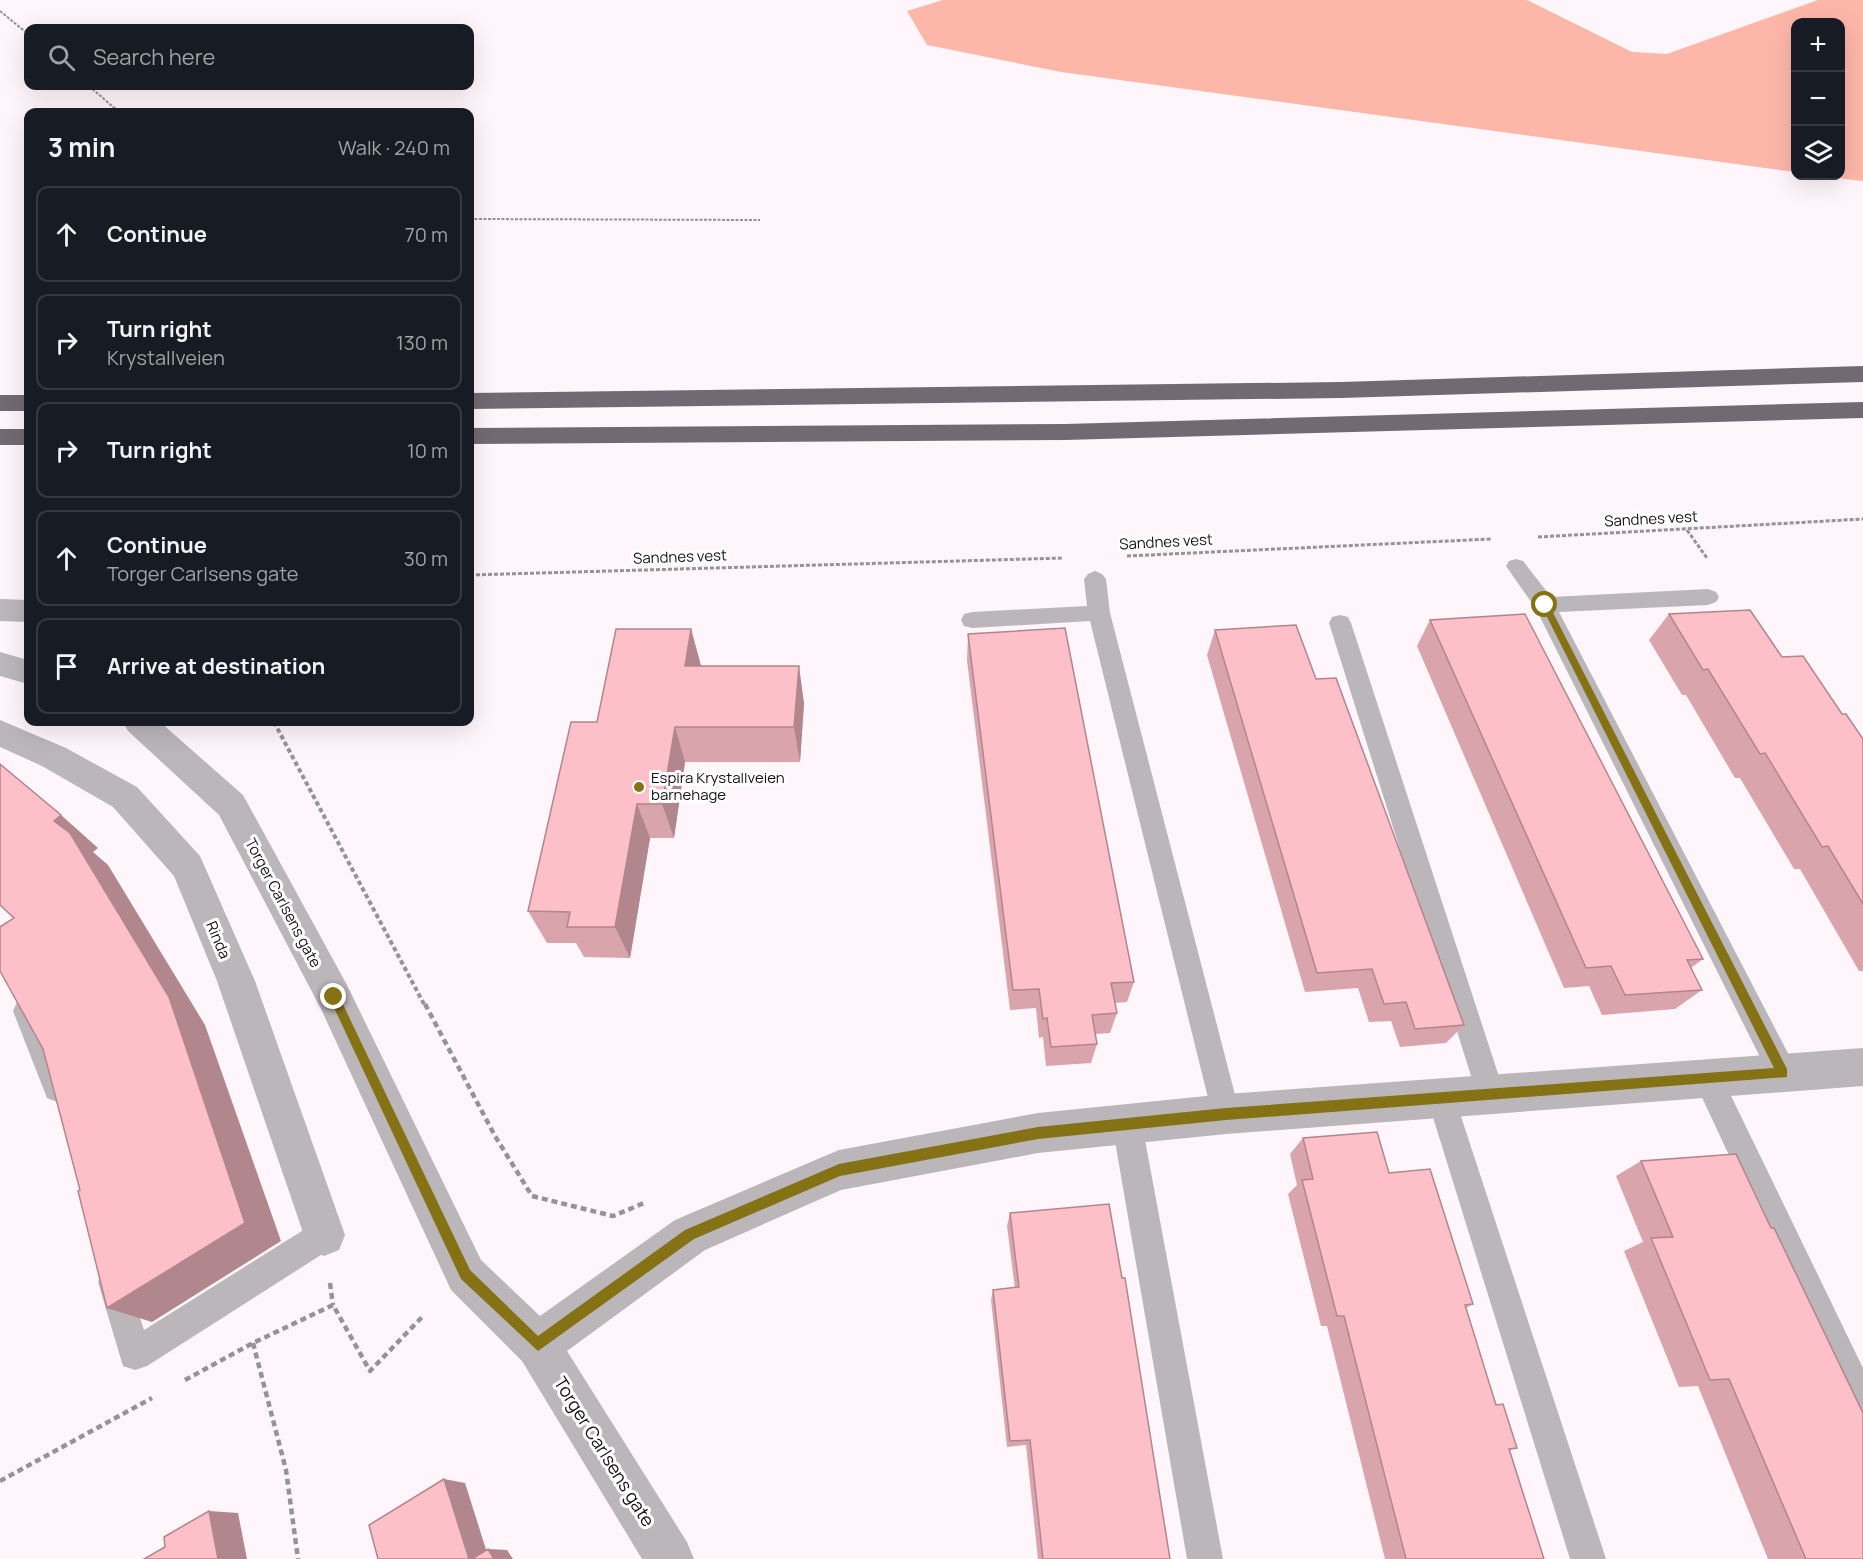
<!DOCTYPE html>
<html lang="en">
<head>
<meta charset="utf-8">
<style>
  body { margin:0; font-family:Manrope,sans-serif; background:#242831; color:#f1f3f6 }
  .controls { position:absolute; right:18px; top:18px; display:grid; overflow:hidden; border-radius:12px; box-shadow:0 6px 24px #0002 }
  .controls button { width:54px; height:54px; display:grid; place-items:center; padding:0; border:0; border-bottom:2px solid #363941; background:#171b24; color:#f1f3f6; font:30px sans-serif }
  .stop { position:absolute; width:18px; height:18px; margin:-14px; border:4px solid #847214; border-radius:50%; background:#fff }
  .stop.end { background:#847214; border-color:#fff; box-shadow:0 2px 6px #0008 }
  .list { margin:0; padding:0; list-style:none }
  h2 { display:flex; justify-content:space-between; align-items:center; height:78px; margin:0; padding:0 24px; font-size:26px }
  h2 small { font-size:20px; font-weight:400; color:#9ea1a6 }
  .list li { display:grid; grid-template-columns:39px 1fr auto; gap:18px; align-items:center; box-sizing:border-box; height:96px; margin:0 12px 12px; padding:0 12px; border:2px solid #363941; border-radius:12px }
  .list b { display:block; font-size:22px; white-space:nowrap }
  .list p { margin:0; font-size:20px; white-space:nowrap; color:#9ea1a6 }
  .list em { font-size:20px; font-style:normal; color:#9ea1a6 }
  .icon { flex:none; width:33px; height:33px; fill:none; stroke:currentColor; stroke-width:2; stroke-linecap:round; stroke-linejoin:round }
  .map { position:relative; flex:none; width:1863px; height:1559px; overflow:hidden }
  .search { position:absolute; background:#171b24; box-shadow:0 6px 24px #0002; left:24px; top:24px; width:450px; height:66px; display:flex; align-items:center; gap:15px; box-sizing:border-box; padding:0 21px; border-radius:12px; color:#9ea1a6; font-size:22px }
  .panel { position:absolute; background:#171b24; box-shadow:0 6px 24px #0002; left:24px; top:108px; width:450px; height:618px; border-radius:12px }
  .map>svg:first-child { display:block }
  .green { fill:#fdb7a9 }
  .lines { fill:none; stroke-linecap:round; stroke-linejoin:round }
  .path-far3 { stroke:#989195; stroke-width:2; stroke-dasharray:3 1.5; stroke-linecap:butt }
  .path-far2 { stroke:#989195; stroke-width:3; stroke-dasharray:4 2; stroke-linecap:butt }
  .path-far1 { stroke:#989195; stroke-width:4; stroke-dasharray:4.5 3; stroke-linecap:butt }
  .path { stroke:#989195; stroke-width:4.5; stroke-dasharray:6 4; stroke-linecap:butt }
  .lane { fill:#bab6ba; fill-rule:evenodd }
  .street { fill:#bab6ba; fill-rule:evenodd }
  .highway { fill:#726a73; fill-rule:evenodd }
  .wall { fill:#daa4ac }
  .shaded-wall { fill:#b1868c }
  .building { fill:#fdbfc8; stroke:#b1868c; stroke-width:1.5 }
  .route { fill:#847214 }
  .poi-dot { fill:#847214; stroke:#fff; stroke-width:2 }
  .labels { text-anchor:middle; stroke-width:6; stroke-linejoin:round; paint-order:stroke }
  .street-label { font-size:15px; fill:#161214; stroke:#fff }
  .poi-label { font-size:15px; fill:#161214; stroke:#fff; text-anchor:start }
  .near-street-label { font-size:18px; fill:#161214; stroke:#fff }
</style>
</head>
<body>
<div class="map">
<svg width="1863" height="1559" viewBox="0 0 1863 1559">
  <rect width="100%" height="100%" fill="#fef6fa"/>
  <path class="green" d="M943,0H1527L1632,52L1667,54L1818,0H1863V181L1819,176H1840V22H1796L1795,172L1061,72L927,45L907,11Z"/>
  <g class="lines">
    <path class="path-far3" d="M0,11L28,34
      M89,86L119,112
      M470,219L760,220"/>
    <path class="path-far2" d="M1687,530L1707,558
      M1538,537L1863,519
      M1127,556L1491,539
      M470,575L1063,558"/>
    <path class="path-far1" d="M274,722L425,1006"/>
    <path class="path" d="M425,1004L495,1136L532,1196L613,1216L644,1203
      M330,1283L333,1305
      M253,1343L286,1470L298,1559
      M185,1380L253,1343L333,1305L370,1371L424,1315
      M0,1481L152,1398"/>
    <path class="lane" d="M1516,559L1523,561L1551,597L1708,589L1716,592L1719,597L1716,602L1708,605L1559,612L1793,1063L1797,1073L1793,1083L1783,1087L1773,1083L1536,609L1506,566L1509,561Z
      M1095,571L1102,574L1106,579L1110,613L1240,1114L1236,1124L1226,1128L1216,1124L1212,1114L1090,621L972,628L964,626L961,620L964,614L972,612L1087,606L1084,579L1088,574Z
      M1340,615L1348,617L1351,623L1505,1095L1501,1105L1491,1109L1481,1105L1477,1095L1329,623L1332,617Z
      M27,998L37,1002L71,1088L67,1098L57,1102L47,1098L13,1011L17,1002Z
      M1708,1065L1718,1069L1863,1368V1421L1851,1416L1698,1089L1694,1079L1698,1069Z
      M1441,1084L1451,1088L1455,1098L1606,1559H1570L1427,1098L1431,1088Z
      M1127,1110L1137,1114L1142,1124L1223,1559H1187L1112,1124L1117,1114Z
      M324,1220L335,1224L339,1235L335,1246L147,1366L135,1370L123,1366L98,1282L103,1271L114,1266L125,1271L144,1330L313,1224Z"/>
    <path class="street" d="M0,599L28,600V622L0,621Z
      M0,652L28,660V684L0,676Z
      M0,720L66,748L137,787L200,856L255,981L345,1235L339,1250L324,1256L309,1250L217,981L174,876L113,807L42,766L0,747Z
      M123,722H160L243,795L347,985L481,1260L540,1316L675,1220L839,1150L1038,1113L1226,1094L1863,1048V1086L1226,1134L1038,1153L841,1190L705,1250L567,1351L687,1542L694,1559H642L522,1361L451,1290L321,1009L219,815L128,731Z"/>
    <path class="highway" d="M1863,366V382L1341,398L470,409V393L1341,382Z
      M0,395H28V411H0Z
      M1863,402V418L1065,440L470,444V428L1065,424Z
      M0,429H28V445H0Z"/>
  </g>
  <path class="wall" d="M1669,614L1782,657L1842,714L1863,739V971H1859L1800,869H1794L1740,778H1735L1686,695H1682L1649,640Z
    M1430,620L1703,959L1691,968L1702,990L1675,1009L1602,1015L1589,986L1564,988L1417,646Z
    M691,629L701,666L804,703L800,762H685L674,838H650L630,958L584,957L576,943H547L528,911L597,722Z
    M1215,630L1316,679L1464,1025L1446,1043L1400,1047L1391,1021L1369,1022L1358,988L1305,992L1207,655Z
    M968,634L1134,982L1127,1002L1114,1003L1117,1013L1110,1033L1095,1034L1097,1044L1091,1063L1046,1066L1043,1037L1039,1038L1036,1008L1010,1010L967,660Z
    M1303,1138L1389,1173L1473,1304L1466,1308L1496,1405L1517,1448L1510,1450L1544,1559H1385L1327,1326H1321L1288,1194L1297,1185L1290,1154Z
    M1641,1161L1863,1559H1768L1698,1386L1679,1387L1624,1251L1643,1242L1616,1176Z
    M1010,1213L1170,1559H1038L1026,1445L1007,1447L991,1300L993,1290L1015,1288L1007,1226Z"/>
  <path class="shaded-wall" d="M691,629L701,666H685Z
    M799,666L804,703L800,762L794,727Z
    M675,727L685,762L674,838L662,804Z
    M637,804L650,838L630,958L615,927Z
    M61,815L98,848L93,852L108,865L205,1025L281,1241L152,1322L107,1308L54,821Z
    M444,1479L465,1483L489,1559H469Z
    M209,1511L238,1513L247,1559H218Z
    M488,1549L507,1550L513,1559H494Z"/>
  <path class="building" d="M1750,610L1782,657L1803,656L1842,714H1846L1863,739V904L1828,846L1822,847L1765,753L1760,754L1708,669L1703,670L1669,614Z
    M1525,614L1703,959L1687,960L1702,990L1625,995L1611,966L1586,968L1430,620Z
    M1296,625L1316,679L1336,678L1464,1025L1415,1029L1406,1002L1384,1004L1372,969L1317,973L1215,630Z
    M1065,628L1134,982L1111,983L1117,1013L1092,1015L1097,1044L1051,1047L1047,1018L1043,1019L1039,989L1013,990L968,634Z
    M616,629H691L685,666H799L794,727H675L662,804H637L615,927H567L570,912L528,911L571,722H597Z
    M0,764L61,815L54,821L70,833L169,997L245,1223L107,1308L78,1191L80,1190L43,1049L0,971V927L14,918L0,905Z
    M1377,1132L1389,1173L1430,1169L1473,1304L1465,1305L1496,1405L1503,1404L1517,1448L1509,1449L1544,1559H1406L1344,1316H1337L1302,1180L1313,1179L1303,1138Z
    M1736,1154L1771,1228H1774L1863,1413V1559H1806L1729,1379L1710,1380L1651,1238L1673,1237L1641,1161Z
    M1109,1204L1122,1278H1125L1170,1559H1043L1030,1440L1010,1441L993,1290L1019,1287L1010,1213Z
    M444,1479L469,1559H378L369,1525Z
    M209,1511L218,1559H144L165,1547L164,1537Z
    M488,1549L494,1559H472Z"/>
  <path class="route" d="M1545,602L1549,605L1787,1069V1077L1226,1120L1038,1139L840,1176L694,1239L538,1351L461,1279L329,997L334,992L338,994L470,1270L538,1336L685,1230L839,1164L1038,1127L1226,1108L1774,1068L1541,605Z"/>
  <circle class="poi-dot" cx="639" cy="787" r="6"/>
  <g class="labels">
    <g class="street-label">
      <text transform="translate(1651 519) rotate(-3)" y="5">Sandnes vest</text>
      <text transform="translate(1166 542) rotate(-3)" y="5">Sandnes vest</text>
      <text transform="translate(680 557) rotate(-2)" y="5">Sandnes vest</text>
      <text transform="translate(283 903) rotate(62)" y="5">Torger Carlsens gate</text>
      <text transform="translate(218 940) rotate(67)" y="5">Rinda</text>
    </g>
    <g class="poi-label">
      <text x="651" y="783">Espira Krystallveien<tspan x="651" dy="17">barnehage</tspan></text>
    </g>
    <g class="near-street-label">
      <text transform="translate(604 1452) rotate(58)" y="6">Torger Carlsens gate</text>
    </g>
  </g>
</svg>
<div class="controls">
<button>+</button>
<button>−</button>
<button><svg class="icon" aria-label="layers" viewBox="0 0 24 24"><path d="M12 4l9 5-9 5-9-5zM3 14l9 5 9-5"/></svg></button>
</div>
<div class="stop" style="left:1545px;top:605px"></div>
<div class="stop end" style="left:334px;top:997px"></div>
<div class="search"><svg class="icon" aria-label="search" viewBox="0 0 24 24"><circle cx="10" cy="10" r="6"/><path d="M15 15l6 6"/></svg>Search here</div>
<section class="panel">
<h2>3 min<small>Walk · 240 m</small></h2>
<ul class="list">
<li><svg class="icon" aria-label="ahead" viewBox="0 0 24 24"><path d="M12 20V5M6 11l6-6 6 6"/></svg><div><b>Continue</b></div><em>70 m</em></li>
<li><svg class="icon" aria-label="right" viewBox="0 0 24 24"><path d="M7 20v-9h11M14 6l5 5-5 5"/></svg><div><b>Turn right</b><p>Krystallveien</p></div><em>130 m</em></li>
<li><svg class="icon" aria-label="right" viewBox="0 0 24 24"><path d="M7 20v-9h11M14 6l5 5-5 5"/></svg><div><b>Turn right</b></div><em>10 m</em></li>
<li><svg class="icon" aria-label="ahead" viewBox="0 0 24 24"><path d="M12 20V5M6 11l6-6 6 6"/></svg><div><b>Continue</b><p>Torger Carlsens gate</p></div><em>30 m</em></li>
<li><svg class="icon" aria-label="arrive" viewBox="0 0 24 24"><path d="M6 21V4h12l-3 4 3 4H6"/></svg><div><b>Arrive at destination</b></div></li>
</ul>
</section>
</div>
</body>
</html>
